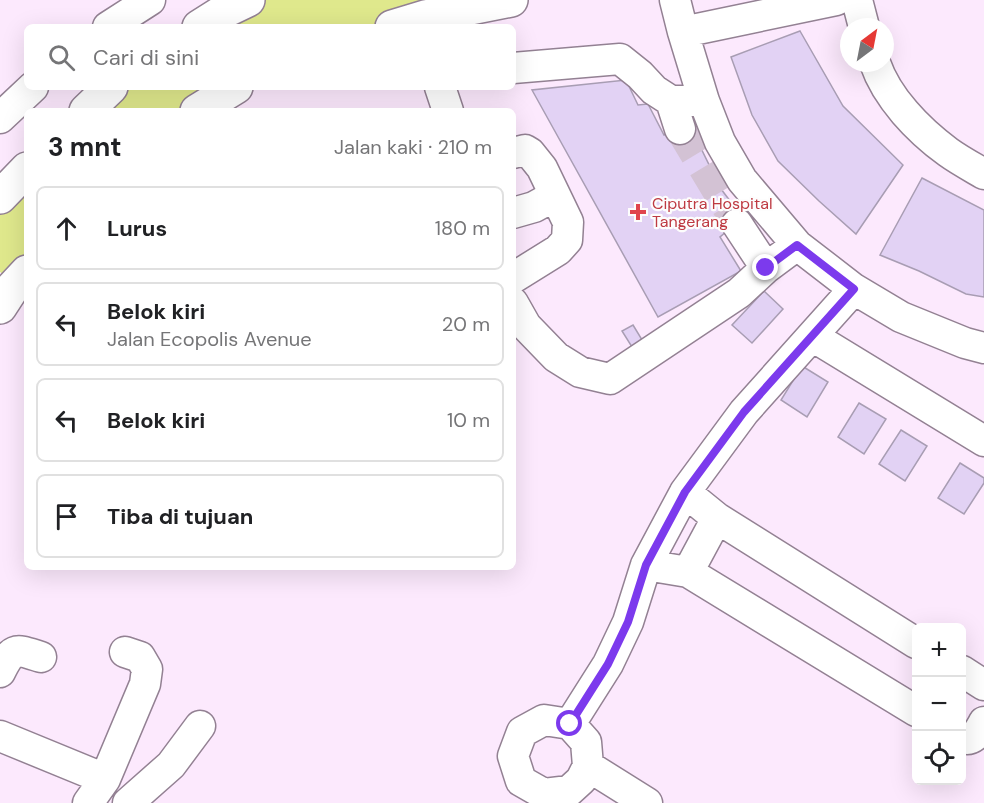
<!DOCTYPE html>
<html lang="id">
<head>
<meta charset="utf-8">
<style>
  body { margin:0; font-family:"DM Sans",sans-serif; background:#f2f2f2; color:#202124 }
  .controls { position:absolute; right:18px; bottom:18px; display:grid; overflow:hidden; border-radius:9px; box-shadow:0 6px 24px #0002 }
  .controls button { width:54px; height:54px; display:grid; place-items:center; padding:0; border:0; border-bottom:2px solid #e0e0e0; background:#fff; color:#202124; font:30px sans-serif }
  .compass { position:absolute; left:840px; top:18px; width:54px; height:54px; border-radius:50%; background:#fff; box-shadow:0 6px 24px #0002; rotate:32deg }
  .stop { position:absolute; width:18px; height:18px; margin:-14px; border:4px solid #7c3aed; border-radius:50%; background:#fff }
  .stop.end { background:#7c3aed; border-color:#fff; box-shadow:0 2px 6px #0008 }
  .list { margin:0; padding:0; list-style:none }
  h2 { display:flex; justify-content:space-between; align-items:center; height:78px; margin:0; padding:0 24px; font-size:26px }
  h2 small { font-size:20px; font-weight:400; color:#757577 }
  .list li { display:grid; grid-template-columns:39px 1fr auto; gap:18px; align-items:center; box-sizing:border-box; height:84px; margin:0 12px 12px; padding:0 12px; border:2px solid #e0e0e0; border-radius:9px }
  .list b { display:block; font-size:22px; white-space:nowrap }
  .list p { margin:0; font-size:20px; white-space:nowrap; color:#757577 }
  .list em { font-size:20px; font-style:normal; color:#757577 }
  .icon { flex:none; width:33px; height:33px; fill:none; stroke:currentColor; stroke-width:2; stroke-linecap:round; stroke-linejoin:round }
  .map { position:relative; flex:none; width:984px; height:803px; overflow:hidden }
  .search { position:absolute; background:#fff; box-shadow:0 6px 24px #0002; left:24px; top:24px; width:492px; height:66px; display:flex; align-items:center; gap:15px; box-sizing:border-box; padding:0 21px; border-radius:9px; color:#757577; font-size:22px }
  .panel { position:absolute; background:#fff; box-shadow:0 6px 24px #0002; left:24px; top:108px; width:492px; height:462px; border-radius:9px }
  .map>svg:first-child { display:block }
  .green { fill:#dfe88c }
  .building { fill:#e2d2f4; stroke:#a89db3; stroke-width:1.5 }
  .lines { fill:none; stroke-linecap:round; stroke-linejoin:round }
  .minor-tunnel { stroke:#d3c2d4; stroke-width:30; stroke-dasharray:30 15; stroke-linecap:butt }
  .minor-casing { stroke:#938193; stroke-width:33 }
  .major-casing { stroke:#938193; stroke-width:36 }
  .minor { stroke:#fff; stroke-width:30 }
  .major { stroke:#fff; stroke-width:33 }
  .route { stroke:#7c3aed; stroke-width:8 }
  .health-dot { fill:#e0444e; stroke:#fdfdfd; stroke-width:2 }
  .labels { text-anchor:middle; stroke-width:4.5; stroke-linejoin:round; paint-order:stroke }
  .health-label { font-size:16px; fill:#be3a42; stroke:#fdfdfd; text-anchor:start }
</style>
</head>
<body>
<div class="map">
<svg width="984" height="803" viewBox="0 0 984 803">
  <rect width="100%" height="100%" fill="#fce9fd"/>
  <path class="green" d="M261,0H527L423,16L379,27H201Z
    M117,87H220L186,111H93Z
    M27,178V257L7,277L0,272V205Z"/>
  <path class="building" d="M800,31L843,106L903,165L856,234L819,201L778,161L752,115L731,57Z
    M626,80L638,105L648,104L664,135L690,126L721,189L743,218L720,237L741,271L658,317L532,90Z
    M922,178L984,210V297L966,294L919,271L880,255Z
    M764,291L783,309L752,343L732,325Z
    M633,325L647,348L637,355L622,331Z
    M802,366L828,382L807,417L781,400Z
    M859,403L886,419L864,454L838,437Z
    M901,430L927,446L905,481L879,464Z
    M960,463L984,478V483L964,514L938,498Z"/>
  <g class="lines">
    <path class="minor-tunnel" d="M680,129L737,224"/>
    <defs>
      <path id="minor" d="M675,0L683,32L704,101L720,142L742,180L797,245L854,289L901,317L965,343L984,348
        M857,0L864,27
        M108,27L150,0
        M683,32L836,0
        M875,63C887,98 918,130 948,152C959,160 972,167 984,174
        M513,68L620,59L640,75L654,90L671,101H704
        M440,87L448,111
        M671,101L680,129
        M0,118L33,87
        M513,153L525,150L530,153L542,168L568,222L567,240L558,250L513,278
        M513,213L534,207L554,196
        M737,224L766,268
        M513,303L526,326L556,357L580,372L610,379L739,293L766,268L797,245
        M812,336L984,441
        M685,492L717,518L916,643
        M646,565L688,572L916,711
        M688,572L717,518
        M962,671L984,685
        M0,672C13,646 15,649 41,657
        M544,720L570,724L586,742L588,766L581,780L569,791L544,794L521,781L513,756L522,732Z
        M570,724L608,664L628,622L646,565L685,492L744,412L854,289
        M0,736L105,779
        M962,738C974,742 979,731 984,722
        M588,766L647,803
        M88,803L105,779L145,684L147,669L140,657L125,652
        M128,803L171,765L200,726"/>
      <path id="major" d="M199,27L221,13L248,0
        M392,27L425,17L511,0
        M86,111L111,87
        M197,111L236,87
        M0,197L27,169
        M0,307L13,287L27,272"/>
    </defs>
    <use href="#minor" class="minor-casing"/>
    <use href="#major" class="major-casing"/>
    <use href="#minor" class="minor"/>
    <use href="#major" class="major"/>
  </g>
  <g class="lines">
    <path class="route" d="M570,724L608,664L628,622L646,565L685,492L744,412L854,289L797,245L766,268"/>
  </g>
  <path class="health-dot" d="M635 203h6v6h6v6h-6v6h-6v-6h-6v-6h6z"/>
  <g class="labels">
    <g class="health-label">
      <text x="652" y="209">Ciputra Hospital<tspan x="652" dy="18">Tangerang</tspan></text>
    </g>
  </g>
</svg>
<div class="controls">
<button>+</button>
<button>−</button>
<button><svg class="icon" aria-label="locate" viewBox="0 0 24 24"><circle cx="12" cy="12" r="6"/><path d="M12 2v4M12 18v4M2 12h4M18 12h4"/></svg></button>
</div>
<svg class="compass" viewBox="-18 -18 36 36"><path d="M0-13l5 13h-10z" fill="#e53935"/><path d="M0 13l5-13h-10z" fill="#757577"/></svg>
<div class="stop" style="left:570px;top:724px"></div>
<div class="stop end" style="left:766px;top:268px"></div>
<div class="search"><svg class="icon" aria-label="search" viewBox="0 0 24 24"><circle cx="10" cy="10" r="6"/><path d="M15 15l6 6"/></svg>Cari di sini</div>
<section class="panel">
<h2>3 mnt<small>Jalan kaki · 210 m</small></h2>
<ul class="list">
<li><svg class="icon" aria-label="ahead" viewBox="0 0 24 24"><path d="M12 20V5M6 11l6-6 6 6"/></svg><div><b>Lurus</b></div><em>180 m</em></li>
<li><svg class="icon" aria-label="left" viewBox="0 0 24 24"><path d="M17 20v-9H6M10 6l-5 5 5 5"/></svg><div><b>Belok kiri</b><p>Jalan Ecopolis Avenue</p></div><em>20 m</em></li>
<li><svg class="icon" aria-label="left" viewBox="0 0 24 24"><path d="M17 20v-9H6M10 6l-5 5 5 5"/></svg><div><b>Belok kiri</b></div><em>10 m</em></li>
<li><svg class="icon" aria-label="arrive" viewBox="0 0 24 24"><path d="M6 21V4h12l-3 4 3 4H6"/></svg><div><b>Tiba di tujuan</b></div></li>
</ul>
</section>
</div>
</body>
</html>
